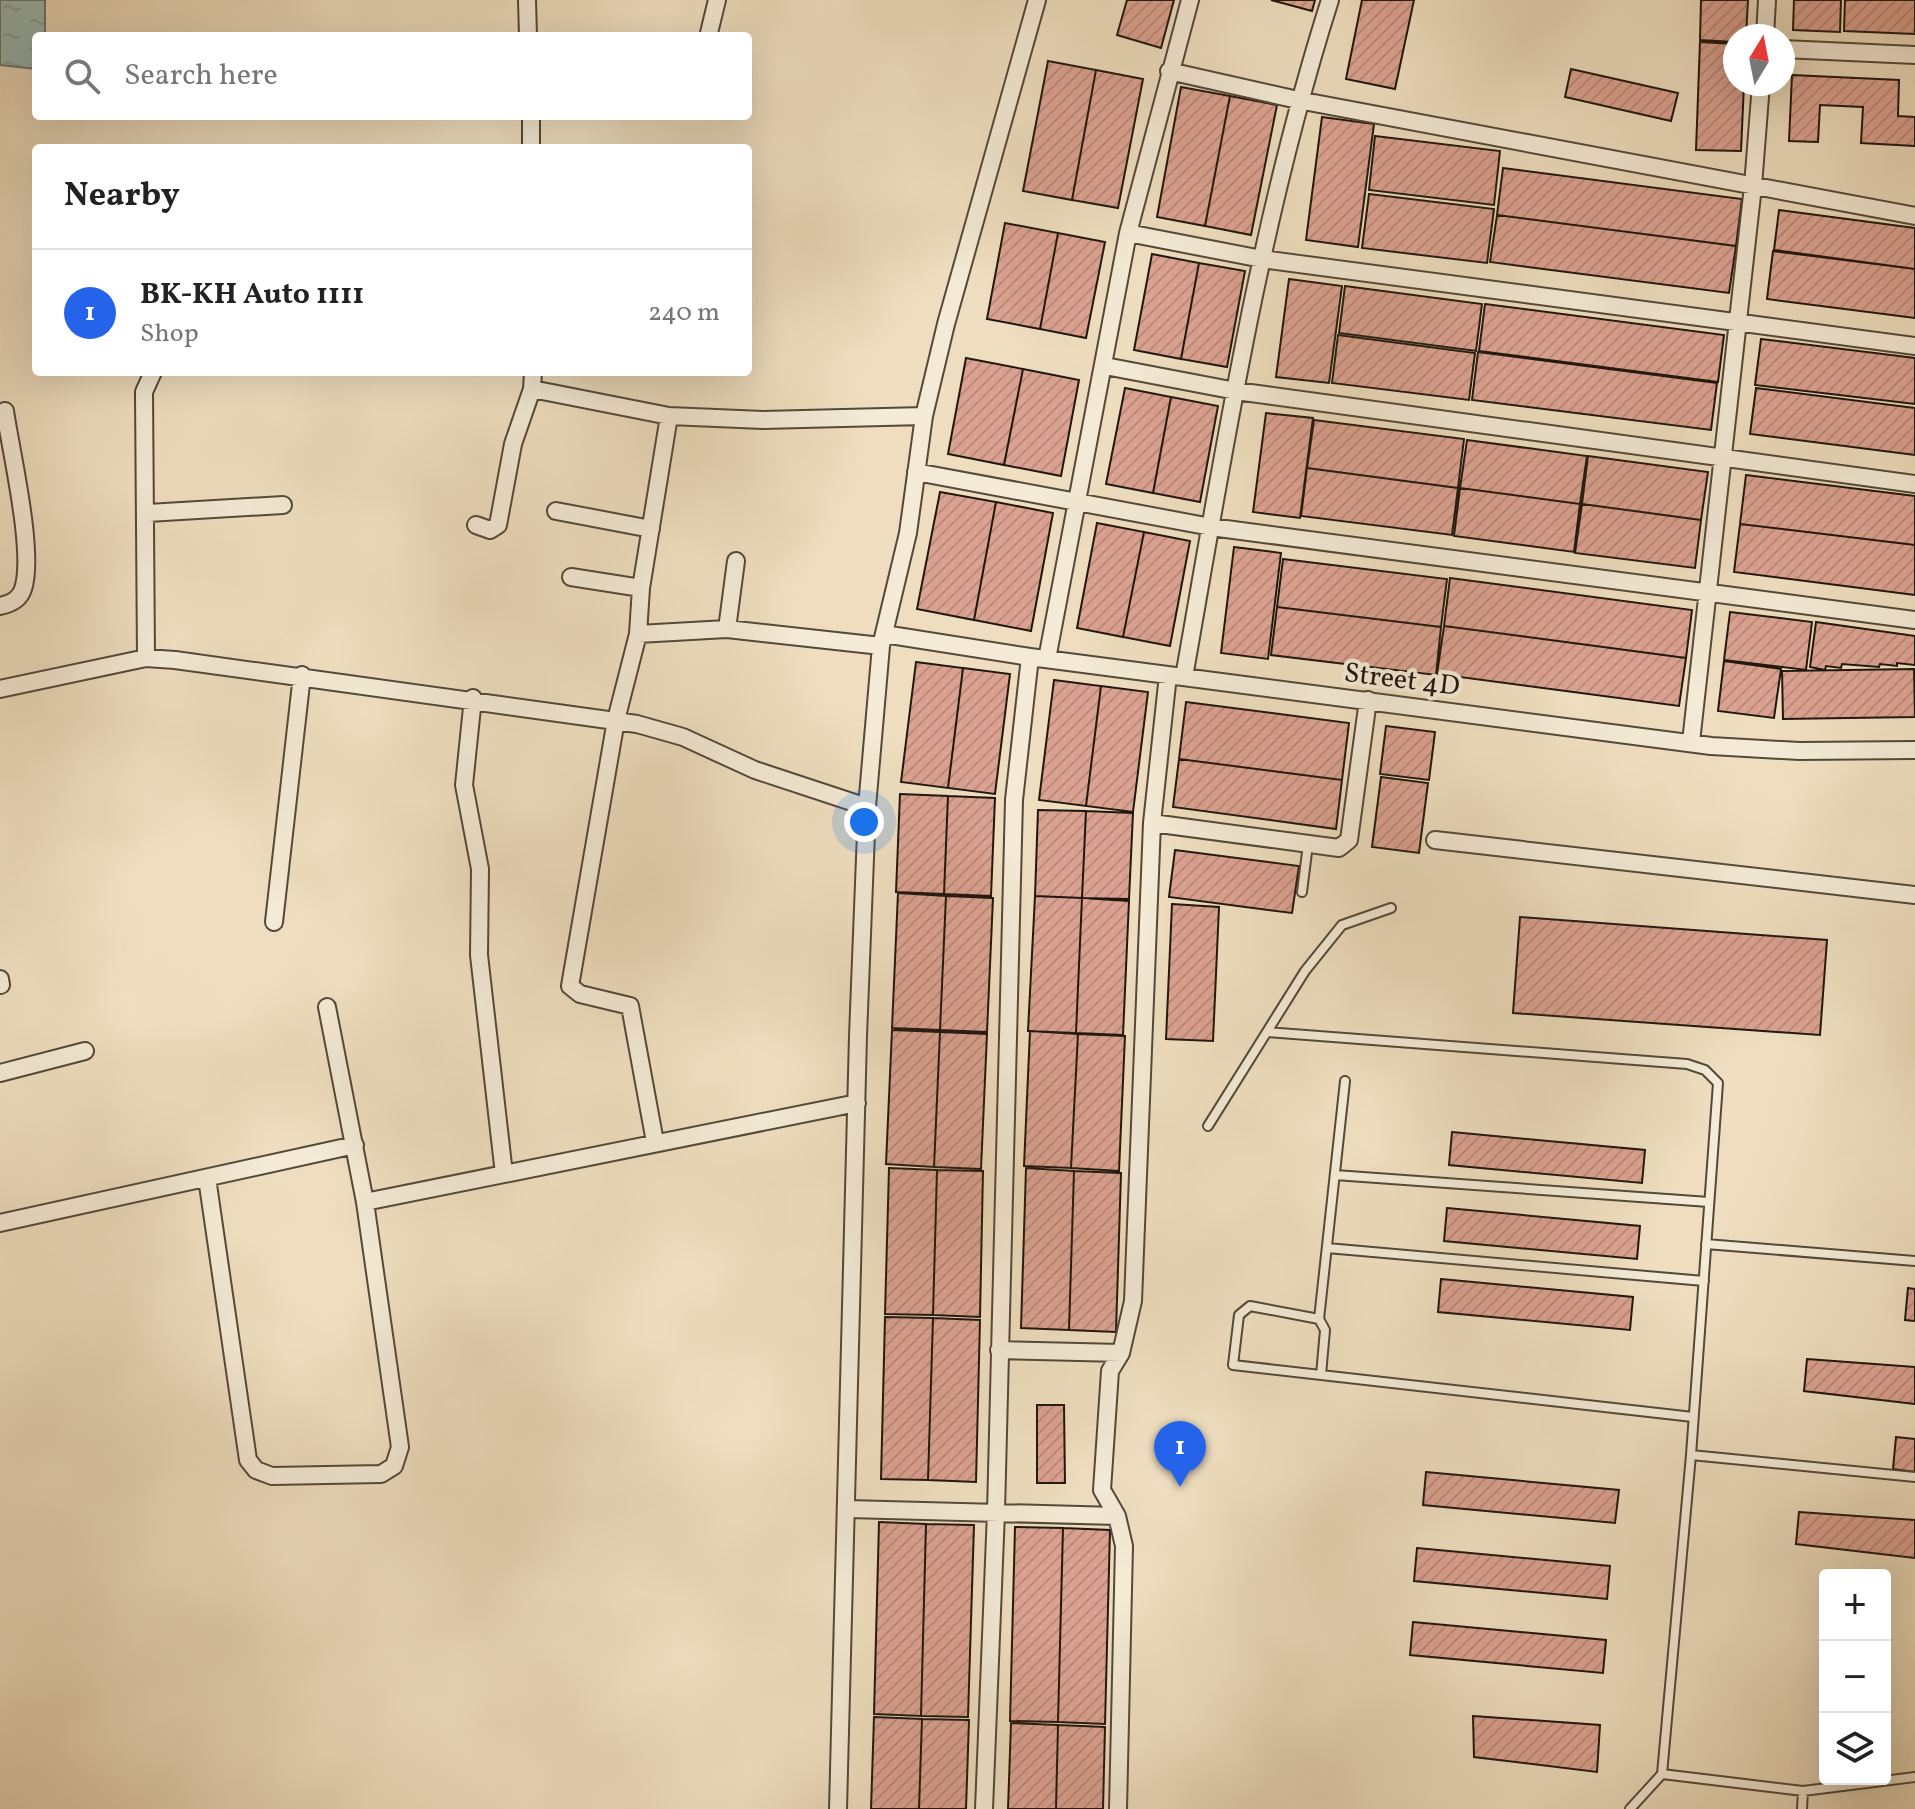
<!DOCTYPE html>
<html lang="en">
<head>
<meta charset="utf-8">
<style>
  body { margin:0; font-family:Vollkorn,serif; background:#f2f2f2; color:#222 }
  .controls { position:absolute; right:24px; bottom:24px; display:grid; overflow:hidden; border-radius:8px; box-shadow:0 8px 32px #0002 }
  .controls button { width:72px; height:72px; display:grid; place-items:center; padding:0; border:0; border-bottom:2px solid #e0e0e0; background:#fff; color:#222; font:40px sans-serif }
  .compass { position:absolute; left:1723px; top:24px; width:72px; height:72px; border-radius:50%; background:#fff; box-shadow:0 8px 32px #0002; rotate:10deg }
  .you { position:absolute; left:864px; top:822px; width:28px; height:28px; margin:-20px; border:6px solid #fff; border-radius:50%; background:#1a73e8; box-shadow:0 0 0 12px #1a73e833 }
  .badge { display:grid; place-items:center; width:52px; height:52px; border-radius:50%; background:#2563eb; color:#fff; font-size:26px; font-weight:700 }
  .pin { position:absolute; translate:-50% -66px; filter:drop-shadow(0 2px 4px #0008) }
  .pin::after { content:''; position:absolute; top:42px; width:28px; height:24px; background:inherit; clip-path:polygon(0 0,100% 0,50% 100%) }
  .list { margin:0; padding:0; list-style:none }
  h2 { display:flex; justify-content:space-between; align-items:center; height:104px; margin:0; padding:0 32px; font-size:34px }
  h2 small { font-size:26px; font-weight:400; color:#767676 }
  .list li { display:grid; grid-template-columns:52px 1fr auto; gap:24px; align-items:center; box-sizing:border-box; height:128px; padding:0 32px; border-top:2px solid #e0e0e0 }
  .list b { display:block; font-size:30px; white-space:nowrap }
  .list p { margin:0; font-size:26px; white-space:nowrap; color:#767676 }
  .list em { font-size:26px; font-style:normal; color:#767676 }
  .icon { flex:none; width:44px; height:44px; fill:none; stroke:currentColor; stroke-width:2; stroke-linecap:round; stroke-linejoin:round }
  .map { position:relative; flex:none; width:1915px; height:1809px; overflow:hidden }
  .search { position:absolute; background:#fff; box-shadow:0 8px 32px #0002; left:32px; top:32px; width:720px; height:88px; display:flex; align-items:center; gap:20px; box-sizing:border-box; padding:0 28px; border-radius:8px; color:#767676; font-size:30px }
  .panel { position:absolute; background:#fff; box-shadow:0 8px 32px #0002; left:32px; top:144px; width:720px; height:232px; border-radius:8px }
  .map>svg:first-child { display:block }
  .water { fill:url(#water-ripples); stroke:#697973; stroke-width:2 }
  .building { fill:url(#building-hatch); stroke:#20170e; stroke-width:2 }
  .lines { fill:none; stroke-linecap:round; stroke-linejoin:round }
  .lane-casing { stroke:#54493a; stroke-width:12 }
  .street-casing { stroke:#54493a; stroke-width:20 }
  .lane { stroke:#f4ead5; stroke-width:8 }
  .street { stroke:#f4ead5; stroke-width:16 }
  .labels { text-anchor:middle; stroke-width:8; stroke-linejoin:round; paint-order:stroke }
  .street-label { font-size:28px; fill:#20170e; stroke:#f4ead5 }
</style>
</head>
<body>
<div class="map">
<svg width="1915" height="1809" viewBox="0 0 1915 1809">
  <defs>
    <pattern id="water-ripples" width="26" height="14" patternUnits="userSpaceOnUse" patternTransform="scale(2)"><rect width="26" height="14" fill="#9abbb6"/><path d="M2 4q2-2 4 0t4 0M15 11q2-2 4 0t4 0" fill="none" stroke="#84a09b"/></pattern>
    <pattern id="building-hatch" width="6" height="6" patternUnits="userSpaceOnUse" patternTransform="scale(2)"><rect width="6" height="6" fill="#dca291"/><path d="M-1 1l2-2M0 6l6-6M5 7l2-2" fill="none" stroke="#bc8b7c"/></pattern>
  </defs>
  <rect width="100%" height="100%" fill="#eedebf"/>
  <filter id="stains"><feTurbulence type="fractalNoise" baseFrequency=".0025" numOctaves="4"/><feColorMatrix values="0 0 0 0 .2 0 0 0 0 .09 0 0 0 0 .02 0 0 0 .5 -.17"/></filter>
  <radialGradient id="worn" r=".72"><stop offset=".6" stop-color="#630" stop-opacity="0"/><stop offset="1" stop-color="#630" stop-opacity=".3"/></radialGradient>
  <path class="water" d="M0,0H45V36H36V69L0,65Z"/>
  <path class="building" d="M1127,0H1174L1161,48L1117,35Z
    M1271,0H1315L1312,11Z
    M1362,0H1414L1395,89L1346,79Z
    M1701,0H1748L1746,36H1735V42L1700,40Z
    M1794,0H1841L1840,32L1793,30Z
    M1845,0H1915V34L1844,31Z
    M1700,42L1735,44V84H1744L1741,151L1696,150Z
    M1048,61L1096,70L1072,200L1023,191Z
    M1571,69L1678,93L1671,121L1565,97Z
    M1096,70L1143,79L1118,208L1072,200Z
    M1792,75L1899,80L1898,116L1915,117V146L1861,143L1863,107L1820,105L1818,142L1789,141Z
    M1181,87L1230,96L1205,226L1157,217Z
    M1230,96L1277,105L1251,235L1205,226Z
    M1322,117L1374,124L1358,247L1306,240Z
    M1375,136L1500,151L1494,205L1369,190Z
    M1503,168L1742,199L1736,246L1497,215Z
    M1369,194L1494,209L1487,263L1362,248Z
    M1779,210L1915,228V269L1774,250Z
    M1497,215L1736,246L1729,293L1490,262Z
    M1005,223L1058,233L1040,329L987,319Z
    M1058,233L1105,242L1086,338L1040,329Z
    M1773,251L1915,269V318L1767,299Z
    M1152,254L1199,263L1181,359L1134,350Z
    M1199,263L1245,271L1227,367L1181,359Z
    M1289,279L1342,286L1329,383L1276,377Z
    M1345,286L1482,304L1476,351L1339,333Z
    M1485,304L1724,335L1718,382L1479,351Z
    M1338,335L1475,353L1469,400L1332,383Z
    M1761,339L1915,358V404L1755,385Z
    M1478,352L1717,383L1711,430L1472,400Z
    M966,358L1023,369L1004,465L948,454Z
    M1023,369L1079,380L1061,476L1004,465Z
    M1125,388L1171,397L1153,493L1106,484Z
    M1756,388L1915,408V455L1750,434Z
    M1171,397L1218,406L1200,502L1153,493Z
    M1266,413L1313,418L1300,518L1253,512Z
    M1314,420L1464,439L1458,488L1307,468Z
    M1467,440L1587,456L1580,504L1460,488Z
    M1588,456L1708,472L1701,520L1582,504Z
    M1307,468L1458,488L1452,535L1301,516Z
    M1746,475L1915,496V545L1740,524Z
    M1460,488L1580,504L1574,552L1454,536Z
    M940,492L996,502L974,620L917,609Z
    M996,502L1053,513L1031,631L974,620Z
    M1582,504L1701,520L1695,568L1575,553Z
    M1097,523L1144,532L1123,637L1077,628Z
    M1740,524L1915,545V595L1734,572Z
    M1144,532L1190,541L1170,646L1123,637Z
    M1234,547L1281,553L1268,659L1221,653Z
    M1283,559L1447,579L1441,627L1277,607Z
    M1450,578L1692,610L1686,658L1444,626Z
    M1277,607L1441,627L1436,675L1271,655Z
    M1730,612L1812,622L1806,670L1724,660Z
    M1816,622L1915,636V665L1897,663V666L1880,664L1879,667L1842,664L1841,668L1826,666L1825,670L1810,667Z
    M1444,626L1686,658L1679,706L1437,674Z
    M1724,661L1781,669L1774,718L1718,711Z
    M916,662L963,668L948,788L901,782Z
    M963,668L1010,674L995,794L948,788Z
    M1914,669L1915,717L1783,719L1782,671Z
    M1054,680L1101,686L1086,806L1039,800Z
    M1101,686L1148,692L1133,812L1086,806Z
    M1186,702L1349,723L1342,780L1179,759Z
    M1386,726L1435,732L1429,780L1380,774Z
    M1179,759L1342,780L1336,829L1173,807Z
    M1381,777L1428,783L1419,853L1372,847Z
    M900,794L948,796L944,894L896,892Z
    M948,796L995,798L991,896L944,894Z
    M1038,810L1086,811L1082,898L1035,896Z
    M1086,811L1133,813L1129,899L1082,898Z
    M1175,850L1299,866L1292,913L1169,897Z
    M898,893L946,896L940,1030L892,1028Z
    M946,896L993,898L987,1032L940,1030Z
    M1035,896L1082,898L1076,1033L1028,1031Z
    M1082,898L1129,901L1123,1035L1076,1033Z
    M1172,904L1219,907L1213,1041L1166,1039Z
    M1520,917L1827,940L1820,1035L1513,1013Z
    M892,1030L940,1032L934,1167L886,1164Z
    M1030,1031L1078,1034L1071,1168L1024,1166Z
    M940,1032L987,1034L981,1169L934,1167Z
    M1078,1034L1125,1036L1119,1171L1071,1168Z
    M1452,1132L1645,1150L1642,1183L1449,1165Z
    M889,1168L937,1170L933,1315L885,1314Z
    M1026,1168L1074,1171L1069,1330L1021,1328Z
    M937,1170L983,1171L980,1317L933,1315Z
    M1074,1171L1121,1173L1116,1332L1069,1330Z
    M1447,1208L1640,1226L1637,1259L1444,1241Z
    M1441,1279L1633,1297L1630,1330L1438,1312Z
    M1908,1288L1915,1289V1321L1905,1320Z
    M885,1317L933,1318L928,1480L881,1479Z
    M933,1318L980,1320L976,1482L928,1480Z
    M1807,1359L1915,1367V1404L1804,1391Z
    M1037,1405H1064L1065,1483H1037Z
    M1896,1437L1915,1439V1472L1893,1469Z
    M1426,1472L1619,1490L1615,1523L1423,1505Z
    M1799,1512L1915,1520V1558L1796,1544Z
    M879,1522L926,1524L921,1716L874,1714Z
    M926,1524L974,1525L968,1717L921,1716Z
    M1015,1527L1063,1528L1058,1722L1010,1721Z
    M1063,1528L1110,1530L1105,1724L1058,1722Z
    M1417,1548L1610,1566L1607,1599L1414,1581Z
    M1413,1622L1606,1640L1603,1673L1410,1655Z
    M1473,1716L1600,1725L1597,1772L1474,1757Z
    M874,1717L922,1719L919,1809H871Z
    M922,1719L969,1720L966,1809H919Z
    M1011,1723L1058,1725L1056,1809H1008Z
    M1058,1725L1105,1727L1103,1809H1056Z"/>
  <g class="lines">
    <defs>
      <path id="lane" d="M1302,892L1308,844
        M1268,1032L1687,1064L1705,1070L1718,1083L1691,1455L1662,1774L1630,1809
        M1208,1126L1305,971L1342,925L1391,908
        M1335,1175L1709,1202
        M1706,1244L1915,1261
        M1327,1248L1704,1281
        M1319,1319L1345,1081
        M1321,1375L1325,1330L1319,1319L1250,1306L1239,1315L1233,1365L1693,1417
        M1691,1455L1915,1477
        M1662,1774L1803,1791L1915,1777
        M1802,1809L1803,1791"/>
      <path id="street" d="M527,0L528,36
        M709,33L717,0
        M1765,36L1767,0
        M1783,49L1915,55
        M1169,71L1298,100L1915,216
        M531,116V148
        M1128,233L1262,259L1915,346
        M1105,366L1236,391L1915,484
        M532,389L669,416L763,420L924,416
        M916,472L1211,527L1915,620
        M556,511L651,529
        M148,513L283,505
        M476,525L490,530L498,525L513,444L532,389L533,372
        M571,577L641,588
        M0,606C10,604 20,599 23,589C35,553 11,452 5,411
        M727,629L736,561
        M638,634L727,629L881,646
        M884,634L1030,657L1711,746L1799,751L1915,750
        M146,658L144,392L153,372
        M1047,659L1128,233L1190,0
        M1184,677C1224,450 1260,220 1330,0
        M0,689L146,658L175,660L637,724L683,737L755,770L867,807
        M473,698L464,785L480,869L479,955L504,1174
        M1691,742L1753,186L1761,84
        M1152,823L1339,848L1349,840L1368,700
        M1435,840L1915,895
        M274,922L302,675
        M0,979L1,985
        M0,1073L85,1051
        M655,1142L630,1006L580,994L570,986L616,720L638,634L641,588L669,416
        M207,1178L248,1460L256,1470L272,1476L381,1474L394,1466L400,1447L365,1202L327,1007
        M365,1202L857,1103
        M0,1223L355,1145
        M999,1350L1121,1353
        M848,1509L1117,1516
        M838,1809L858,1036L867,807L881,646L908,533L924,416L946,324L1037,0
        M984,1809L996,1512L1014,800L1030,657
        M1118,1809L1124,1546L1117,1516L1102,1490L1110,1371L1121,1353L1133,1301L1152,823L1168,675"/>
    </defs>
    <use href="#lane" class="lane-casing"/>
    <use href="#street" class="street-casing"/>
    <use href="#lane" class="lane"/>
    <use href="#street" class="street"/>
  </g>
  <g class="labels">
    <g class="street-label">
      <text transform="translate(1402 678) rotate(7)" y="10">Street 4D</text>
    </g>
  </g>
  <rect width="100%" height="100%" filter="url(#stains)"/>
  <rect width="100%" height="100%" fill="url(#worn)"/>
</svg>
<div class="controls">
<button>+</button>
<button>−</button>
<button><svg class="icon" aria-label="layers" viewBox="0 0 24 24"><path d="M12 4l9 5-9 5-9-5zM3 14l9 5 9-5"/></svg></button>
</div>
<svg class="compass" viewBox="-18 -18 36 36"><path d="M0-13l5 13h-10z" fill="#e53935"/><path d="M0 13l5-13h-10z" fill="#767676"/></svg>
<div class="you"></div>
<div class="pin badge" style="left:1180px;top:1487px">1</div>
<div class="search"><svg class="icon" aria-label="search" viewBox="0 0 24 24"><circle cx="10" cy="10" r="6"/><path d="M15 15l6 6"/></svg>Search here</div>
<section class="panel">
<h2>Nearby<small></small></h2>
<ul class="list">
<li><span class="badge">1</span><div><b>BK-KH Auto 1111</b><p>Shop</p></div><em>240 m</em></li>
</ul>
</section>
</div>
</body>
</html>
